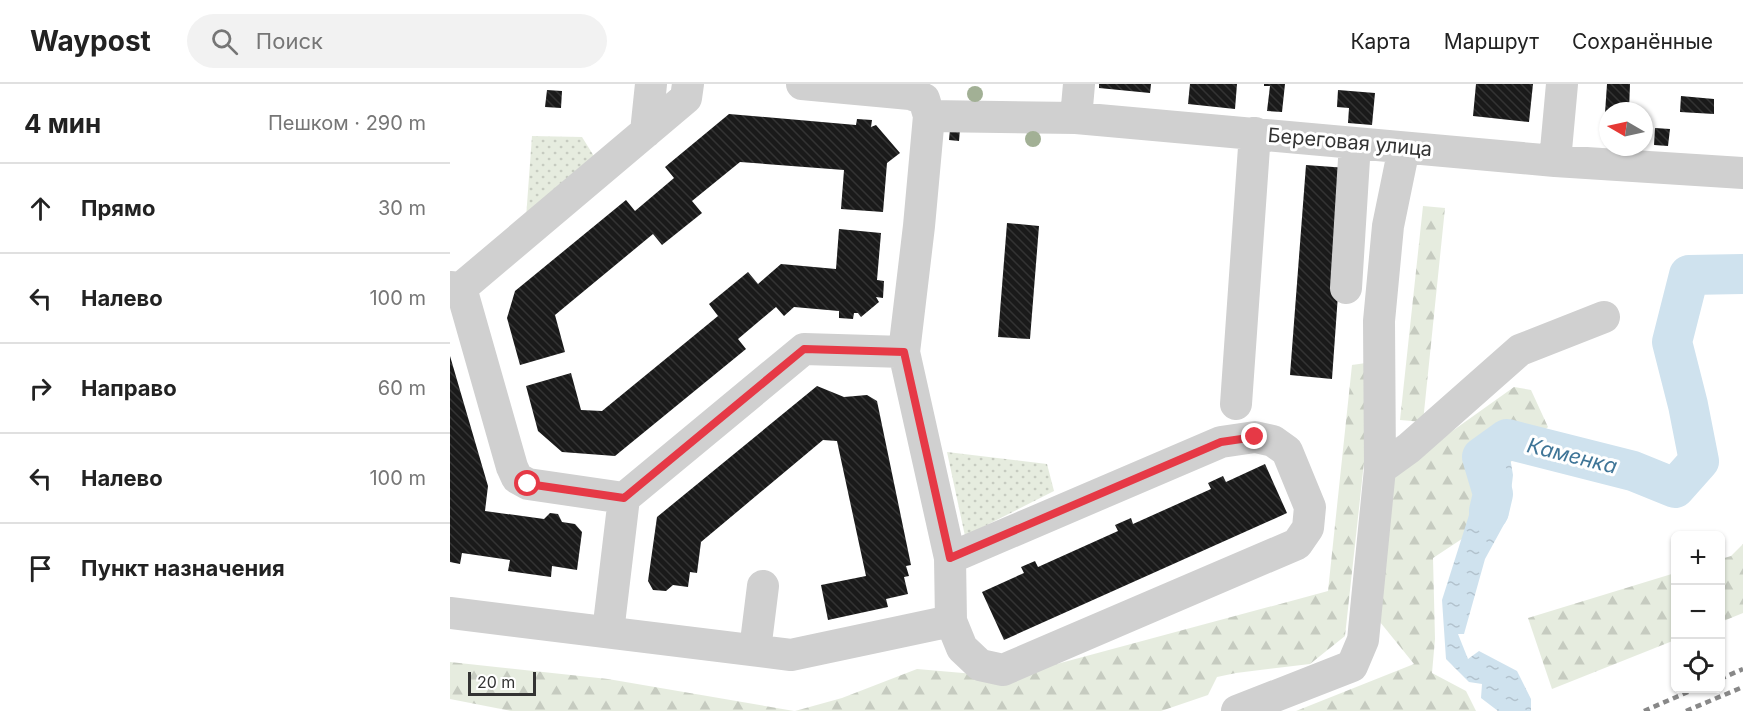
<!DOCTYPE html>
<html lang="ru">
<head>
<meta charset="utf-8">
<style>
  body { margin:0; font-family:Inter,sans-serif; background:#f2f2f2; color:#222 }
  .controls { position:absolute; right:18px; bottom:18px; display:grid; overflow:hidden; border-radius:9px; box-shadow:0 2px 4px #0004 }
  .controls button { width:54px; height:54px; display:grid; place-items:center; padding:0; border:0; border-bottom:2px solid #e0e0e0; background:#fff; color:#222; font:30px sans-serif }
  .compass { position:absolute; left:1149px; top:18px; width:54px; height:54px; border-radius:50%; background:#fff; box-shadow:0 2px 4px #0004; rotate:279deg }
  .scale { position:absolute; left:18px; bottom:15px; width:68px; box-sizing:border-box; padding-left:6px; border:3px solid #333; border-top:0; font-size:16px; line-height:21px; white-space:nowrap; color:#333; -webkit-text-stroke:4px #fff; paint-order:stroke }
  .stop { position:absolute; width:18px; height:18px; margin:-14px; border:4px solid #e63946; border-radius:50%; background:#fff }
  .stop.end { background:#e63946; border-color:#fff; box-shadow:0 2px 6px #0008 }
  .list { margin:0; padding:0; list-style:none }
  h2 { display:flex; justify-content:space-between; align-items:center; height:78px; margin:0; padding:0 24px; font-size:26px }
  h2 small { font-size:20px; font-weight:400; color:#767676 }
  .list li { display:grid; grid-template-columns:39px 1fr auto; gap:18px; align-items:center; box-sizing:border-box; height:90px; padding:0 24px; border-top:2px solid #e0e0e0 }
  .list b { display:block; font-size:22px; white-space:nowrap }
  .list em { font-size:20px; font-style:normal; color:#767676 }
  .icon { flex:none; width:33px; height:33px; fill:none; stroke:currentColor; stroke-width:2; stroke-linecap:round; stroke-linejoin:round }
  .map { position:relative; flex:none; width:1293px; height:627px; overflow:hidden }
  header { display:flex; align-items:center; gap:36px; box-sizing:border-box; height:84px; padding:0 30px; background:#fff; border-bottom:2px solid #e0e0e0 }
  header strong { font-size:28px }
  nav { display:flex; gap:33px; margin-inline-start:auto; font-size:21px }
  .search { width:420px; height:54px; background:#f2f2f2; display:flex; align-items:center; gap:15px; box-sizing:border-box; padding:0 21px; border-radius:33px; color:#767676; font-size:22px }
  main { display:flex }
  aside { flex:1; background:#fff }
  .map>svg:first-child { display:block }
  .forest { fill:url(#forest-firs) }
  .park { fill:url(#park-dots) }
  .water { fill:url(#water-ripples) }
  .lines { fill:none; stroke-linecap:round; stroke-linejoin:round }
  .river { stroke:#cfe2ee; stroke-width:40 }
  .building { fill:url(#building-back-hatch) }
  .minor { stroke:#d0d0d0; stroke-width:32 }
  .rail { stroke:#888; stroke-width:4.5; stroke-dasharray:6 4.5; stroke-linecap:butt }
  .tree { fill:#a2b095 }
  .route { stroke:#e63946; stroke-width:8 }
  .labels { text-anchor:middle; stroke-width:6; stroke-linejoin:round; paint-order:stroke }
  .street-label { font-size:20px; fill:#333; stroke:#fff }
  .water-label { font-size:21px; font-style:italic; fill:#3f7597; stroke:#fff }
</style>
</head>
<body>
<header>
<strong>Waypost</strong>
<div class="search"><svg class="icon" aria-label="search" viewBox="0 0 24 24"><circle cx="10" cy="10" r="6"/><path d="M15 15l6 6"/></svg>Поиск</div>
<nav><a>Карта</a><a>Маршрут</a><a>Сохранённые</a></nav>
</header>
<main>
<aside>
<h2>4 мин<small>Пешком · 290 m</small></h2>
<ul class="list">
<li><svg class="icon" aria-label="ahead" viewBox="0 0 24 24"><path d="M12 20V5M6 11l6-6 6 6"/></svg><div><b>Прямо</b></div><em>30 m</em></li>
<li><svg class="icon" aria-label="left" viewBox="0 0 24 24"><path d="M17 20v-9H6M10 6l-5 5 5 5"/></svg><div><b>Налево</b></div><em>100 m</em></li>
<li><svg class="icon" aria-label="right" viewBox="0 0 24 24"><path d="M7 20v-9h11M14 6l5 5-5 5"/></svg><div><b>Направо</b></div><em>60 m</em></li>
<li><svg class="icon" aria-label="left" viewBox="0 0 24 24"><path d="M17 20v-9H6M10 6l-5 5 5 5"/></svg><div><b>Налево</b></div><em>100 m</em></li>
<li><svg class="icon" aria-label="arrive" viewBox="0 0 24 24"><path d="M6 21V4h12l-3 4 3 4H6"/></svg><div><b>Пункт назначения</b></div></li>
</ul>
</aside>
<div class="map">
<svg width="1293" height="627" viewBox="0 0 1293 627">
  <defs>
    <pattern id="forest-firs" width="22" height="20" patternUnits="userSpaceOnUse" patternTransform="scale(1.5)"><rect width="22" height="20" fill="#e6ecdf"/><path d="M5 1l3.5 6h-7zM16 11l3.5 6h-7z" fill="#c6cbc0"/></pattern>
    <pattern id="park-dots" width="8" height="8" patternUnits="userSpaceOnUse" patternTransform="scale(1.5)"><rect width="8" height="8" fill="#e6ecdf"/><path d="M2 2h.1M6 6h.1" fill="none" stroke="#c6cbc0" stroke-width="1.8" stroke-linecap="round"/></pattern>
    <pattern id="water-ripples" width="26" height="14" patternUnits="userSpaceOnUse" patternTransform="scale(1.5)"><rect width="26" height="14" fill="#cfe2ee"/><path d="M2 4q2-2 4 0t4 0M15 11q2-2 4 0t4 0" fill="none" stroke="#b2c2cd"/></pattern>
    <pattern id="building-back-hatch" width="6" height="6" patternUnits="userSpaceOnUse" patternTransform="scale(1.5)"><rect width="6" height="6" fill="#1a1a1a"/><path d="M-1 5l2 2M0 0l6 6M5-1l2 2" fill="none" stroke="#333"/></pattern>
  </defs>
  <rect width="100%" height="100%" fill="#fff"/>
  <path class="forest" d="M973,122L995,124L973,338L950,336Z
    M916,279L924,287L895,552L860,580L786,589L767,593L758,611L711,627H345L392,614L467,585L559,593L878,507L902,281Z
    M1064,303L1081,306L1098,343L1049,389L1027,445L983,474L985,555L982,589L1016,607L1026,627H846L964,580L930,538L942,390Z
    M1293,460V529L1271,538V475L1281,472Z
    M1225,489V556L1102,605L1078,534Z
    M0,578L158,595L344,627H61L0,615Z"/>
  <path class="park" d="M82,52L132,53L147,77L76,134Z
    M497,368L597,380L604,407L515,452Z"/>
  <path class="water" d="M1057,355L1063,391L1058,433L1035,475L1014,550H1008L1018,575L1029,567L1067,587L1081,615V627H1048L1031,614L1032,600L1019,598L996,575L992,516L1019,431L1032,373Z"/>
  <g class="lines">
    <path class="river" d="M1039,427L1043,410L1032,373L1057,355L1183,387L1225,404L1249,377L1238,321L1222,258L1239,191L1293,190"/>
  </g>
  <path class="building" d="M649,0H701L700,9L649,4Z
    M740,0H787L785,25L738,20Z
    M814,0H835L832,28L817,27L820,2H814Z
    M1026,0H1083L1079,38L1023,32Z
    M1157,0H1180L1179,27L1155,29Z
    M97,6L112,7L111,24L95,23Z
    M888,6L925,9L922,41L898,39L899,24L887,23Z
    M1231,12L1264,15V30L1230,28Z
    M279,30L406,41L407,35L422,36L421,43L426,41L450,69L437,79L433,128L391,125L394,86L290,78L242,117L252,129L212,161L203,150L105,231L115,268L70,281L57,234L65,207L176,116L185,127L224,94L215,83Z
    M1205,44L1220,45L1218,62L1204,61Z
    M500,45H510L509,57L499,56Z
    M856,81L897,84L882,295L840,291Z
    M557,139L589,142L580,255L548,253Z
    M389,145L431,149L427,196L434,197L433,214L426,213L429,218L411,233L408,229H404L403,235L389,234V227L344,223L334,232L326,223L288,255L296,265L165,372L112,368L88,347L76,302L121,289L131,326L152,327L268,232L259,220L298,188L308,200L331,180L386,185Z
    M0,272L38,402L35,427L94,435L100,429L108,430L112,438L125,440L132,448L127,486L102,482L101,493L58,487L60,476L12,469L10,480L0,478Z
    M367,302L394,313L417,311L427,317L461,481L456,482L459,492L454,493L458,510L436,515L438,523L378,536L371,501L416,492L387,357L373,356L251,458L247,489L240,488L238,503L223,501L216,507L203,506L198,497L207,433Z
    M815,380L837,429L554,556L532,508L574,489L571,483L585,477L588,483L668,447L665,441L681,434L683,440L761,405L758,399L773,392L776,398Z"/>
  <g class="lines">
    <path class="minor" d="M479,32L626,34L1105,77L1293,89
      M626,34L629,0
      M196,48L201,0
      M1105,77L1112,0
      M0,203L11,204L236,14L238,0
      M11,204L62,383L67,394L78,400L174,414
      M896,204L905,59
      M786,320L805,49
      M930,385L959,364L1070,266L1154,233
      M500,474L771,358L805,353L823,357L837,367L860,423L858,444L847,460L553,586L530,581L512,564L501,537
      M0,529L341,571L501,537L500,474L454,268L469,142L479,32L474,15L460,10L352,0
      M158,548L174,414L354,265L454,268
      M305,566L313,502
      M787,627L902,582L913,556L930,385L929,237L938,142L954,64"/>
    <path class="rail" d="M1270,595L1293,585
      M1194,627L1247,604
      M1236,627L1293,603"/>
  </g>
  <g class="tree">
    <circle cx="525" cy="10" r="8"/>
    <circle cx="583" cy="55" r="8"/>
  </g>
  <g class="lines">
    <path class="route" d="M78,400L174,414L354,265L454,268L500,474L771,358L805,353"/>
  </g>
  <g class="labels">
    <g class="street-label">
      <text transform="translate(900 58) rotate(5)" y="7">Береговая улица</text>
    </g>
    <g class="water-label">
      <text transform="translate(1122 372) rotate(14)" y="7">Каменка</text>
    </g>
  </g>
</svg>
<div class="controls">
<button>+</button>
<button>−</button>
<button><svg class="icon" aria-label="locate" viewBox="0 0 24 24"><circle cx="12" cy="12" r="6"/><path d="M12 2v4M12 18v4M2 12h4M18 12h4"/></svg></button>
</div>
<svg class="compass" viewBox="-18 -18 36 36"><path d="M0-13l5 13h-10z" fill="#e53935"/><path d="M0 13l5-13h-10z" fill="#767676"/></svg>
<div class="scale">20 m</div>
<div class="stop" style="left:78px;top:400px"></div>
<div class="stop end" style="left:805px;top:353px"></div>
</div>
</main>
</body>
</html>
